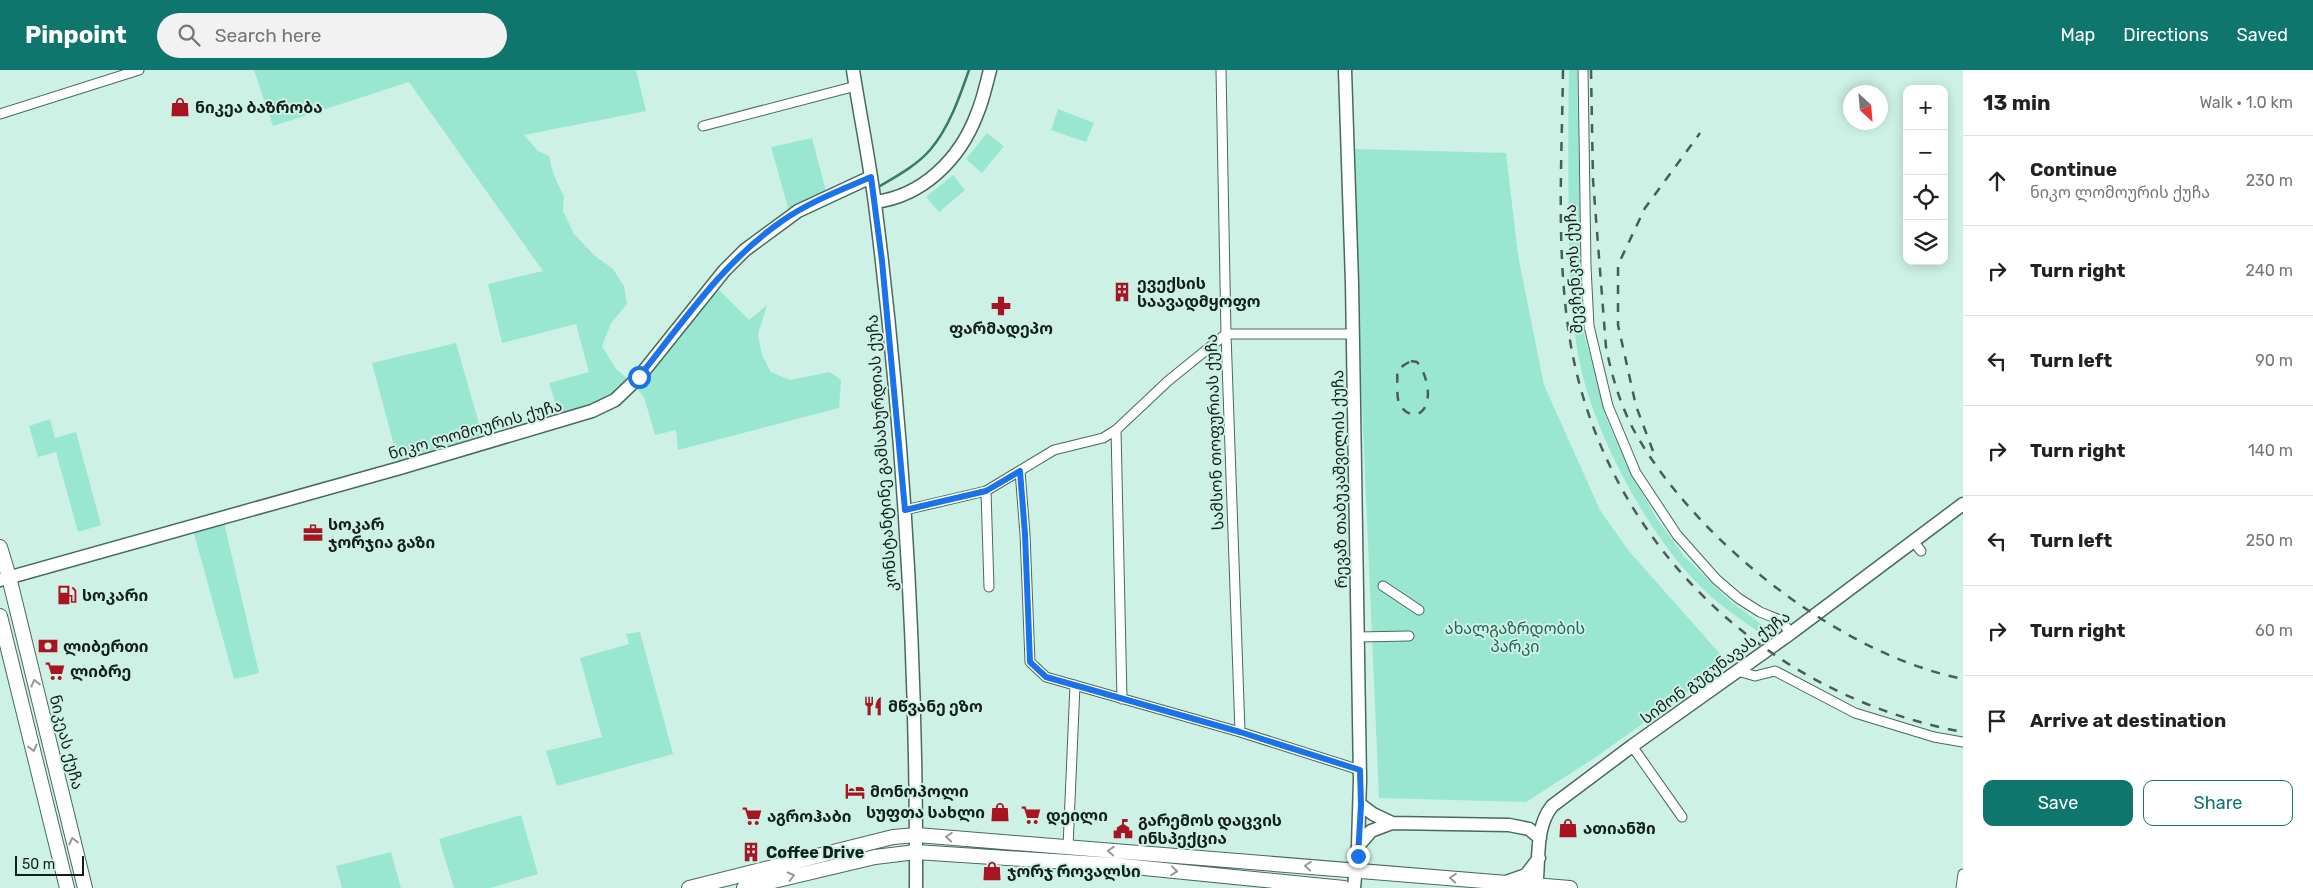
<!DOCTYPE html>
<html lang="en">
<head>
<meta charset="utf-8">
<style>
  body { margin:0; font-family:Rubik,"Noto Sans Georgian",sans-serif; background:#f2f2f2; color:#222 }
  .controls { position:absolute; right:15px; top:15px; display:grid; overflow:hidden; border-radius:10px; box-shadow:0 2px 12px #0003 }
  .controls button { width:45px; height:45px; display:grid; place-items:center; padding:0; border:0; border-bottom:1px solid #e0e0e0; background:#fff; color:#222; font:25px sans-serif }
  .compass { position:absolute; left:1843px; top:15px; width:45px; height:45px; border-radius:50%; background:#fff; box-shadow:0 2px 12px #0003; rotate:154deg }
  .scale { position:absolute; left:15px; bottom:12px; width:69px; box-sizing:border-box; padding-left:5px; border:2px solid #121f1b; border-top:0; font-size:14px; line-height:18px; white-space:nowrap; color:#121f1b; -webkit-text-stroke:4px #cdf1e5; paint-order:stroke }
  .stop { position:absolute; width:15px; height:15px; margin:-11px; border:4px solid #1a73e8; border-radius:50%; background:#fff }
  .stop.end { background:#1a73e8; border-color:#fff; box-shadow:0 1px 5px #0008 }
  .list { margin:0; padding:0; list-style:none }
  h2 { display:flex; justify-content:space-between; align-items:center; height:65px; margin:0; padding:0 20px; font-size:21px }
  h2 small { font-size:16px; font-weight:400; color:#767676 }
  .list li { display:grid; grid-template-columns:32px 1fr auto; gap:15px; align-items:center; box-sizing:border-box; height:90px; padding:0 20px; border-top:1px solid #e0e0e0 }
  .list b { display:block; font-size:19px; white-space:nowrap }
  .list p { margin:0; font-size:16px; white-space:nowrap; color:#767676 }
  .list em { font-size:16px; font-style:normal; color:#767676 }
  .actions { display:flex; gap:10px; padding:15px 20px }
  .actions a { flex:1; padding:11px 0; border:1px solid #0f766e; border-radius:10px; text-align:center; font-size:18px; color:#0f766e }
  .actions .main { background:#0f766e; color:#fff }
  .icon { flex:none; width:28px; height:28px; fill:none; stroke:currentColor; stroke-width:2; stroke-linecap:round; stroke-linejoin:round }
  .map { position:relative; flex:none; width:1963px; height:818px; overflow:hidden }
  header { display:flex; align-items:center; gap:30px; box-sizing:border-box; height:70px; padding:0 25px; background:#0f766e; color:#fff }
  header strong { font-size:24px }
  nav { display:flex; gap:28px; margin-inline-start:auto; font-size:18px }
  .search { width:350px; height:45px; background:#f2f2f2; display:flex; align-items:center; gap:12px; box-sizing:border-box; padding:0 18px; border-radius:28px; color:#767676; font-size:19px }
  main { display:flex }
  aside { flex:1; background:#fff }
  .map>svg:first-child { display:block }
  .green { fill:#99e7d0 }
  .lines { fill:none; stroke-linecap:round; stroke-linejoin:round }
  .stream { stroke:#3d7969; stroke-width:2.5 }
  .street-casing { stroke:#4a695f; stroke-width:11 }
  .secondary-casing { stroke:#4a695f; stroke-width:15 }
  .primary-casing { stroke:#4a695f; stroke-width:16 }
  .street { stroke:#fff; stroke-width:9 }
  .secondary { stroke:#fff; stroke-width:12 }
  .primary { stroke:#fff; stroke-width:14 }
  .rail { stroke:#495d56; stroke-width:2.5; stroke-dasharray:9 9; stroke-linecap:butt }
  .oneway { stroke:#949a98 }
  .route { stroke:#1a73e8; stroke-width:6 }
  .labels { text-anchor:middle; stroke-width:4; stroke-linejoin:round; paint-order:stroke }
  .poi-label { font-size:16px; font-weight:bold; fill:#121f1b; stroke:#cdf1e5; text-anchor:start }
  .street-label { font-size:16px; fill:#121f1b; stroke:#cdf1e5 }
  .park-label { font-size:16px; fill:#246253; stroke:#cdf1e5 }
</style>
</head>
<body>
<header>
<strong>Pinpoint</strong>
<div class="search"><svg class="icon" aria-label="search" viewBox="0 0 24 24"><circle cx="10" cy="10" r="6"/><path d="M15 15l6 6"/></svg>Search here</div>
<nav><a>Map</a><a>Directions</a><a>Saved</a></nav>
</header>
<main>
<div class="map">
<svg width="1963" height="818" viewBox="0 0 1963 818">
  <rect width="100%" height="100%" fill="#cdf1e5"/>
  <path class="green" d="M254,0H636L646,41L524,65L538,81L549,86L553,103L564,127L563,141L574,164L595,186L613,199L624,216L627,234L611,253L602,276L616,299L635,315L718,219L749,250L767,235L758,264L762,285L771,302L790,310L830,302L841,310L839,338L678,380L676,360L655,365L644,327L635,316L562,353L549,313L589,302L576,254L502,273L488,214L543,201L409,12L273,56Z
    M1569,0H1577L1582,256L1607,350L1631,403L1657,449L1684,486L1730,531L1772,562L1766,567C1743,551 1720,536 1700,516C1653,470 1606,384 1587,321C1571,269 1570,213 1569,159C1568,106 1568,53 1569,0Z
    M1058,39L1094,53L1086,72L1051,60Z
    M987,63L1004,76L982,103L966,89Z
    M812,68L828,129L791,148L771,77Z
    M1355,79L1506,83L1518,185L1544,315L1600,440L1628,480L1728,593L1593,689L1526,732L1379,728L1359,266Z
    M953,105L965,120L939,142L926,127Z
    M456,273L485,375L400,398L372,293Z
    M50,349L55,368L76,362L101,455L78,462L56,382L38,387L29,356Z
    M223,448L259,603L234,609L192,456Z
    M640,562L673,684L557,716L546,681L602,667L580,588L629,574L626,564Z
    M521,745L538,804L490,818H454L439,769Z
    M391,782L401,818H342L336,796Z"/>
  <g class="lines">
    <path class="stream" d="M880,116C897,106 917,95 930,80C949,58 960,26 969,0"/>
    <defs>
      <path id="street" d="M1221,0L1226,264L1240,662
        M1583,0L1586,197L1589,256L1608,336L1636,403L1677,465L1716,509L1738,528L1760,542L1780,550L1791,563
        M0,44L139,0
        M703,56L856,16
        M1116,360L1122,629
        M1020,401L1025,464L1030,592L1046,607L1240,662L1360,700
        M986,421L989,517
        M905,440L986,421L1054,380L1103,368L1116,360L1168,311L1226,264H1353
        M1913,471L1921,481
        M1383,516L1419,540
        M1358,567L1409,566
        M1738,601L1755,606L1775,601L1855,643L1934,667L1963,672
        M1632,676L1682,747
        M1068,777L1075,615
        M1961,818L1963,804"/>
      <path id="secondary" d="M853,0C860,45 869,89 875,134C904,361 917,590 916,818
        M1345,0L1352,213L1360,710L1358,776L1354,818
        M875,132C923,126 960,89 977,44C983,30 986,15 990,0
        M0,510L400,398L592,341L615,330L639,307L724,201L745,180L798,141L871,107
        M1361,735L1373,744L1392,753L1509,755L1529,759L1540,768
        M1358,776L1371,761L1392,753
        M1506,812L1526,805L1539,788
        M1536,818C1540,791 1534,759 1552,736L1632,676L1791,563L1963,434"/>
      <path id="primary" d="M0,477L9,507L85,818
        M0,546L67,818
        M689,818L893,767L917,765L1570,818
        M744,818L875,787L916,782L1114,795L1344,818"/>
    </defs>
    <use href="#street" class="street-casing"/>
    <use href="#secondary" class="secondary-casing"/>
    <use href="#primary" class="primary-casing"/>
    <use href="#street" class="street"/>
    <use href="#secondary" class="secondary"/>
    <use href="#primary" class="primary"/>
    <path class="rail" d="M1563,0C1562,87 1556,177 1569,264C1600,468 1763,625 1963,662
      M1591,0L1593,110L1606,277C1612,307 1621,338 1637,366C1700,474 1840,584 1963,609
      M1411,291L1417,292C1426,302 1433,328 1423,340C1416,349 1403,343 1399,333C1396,324 1398,311 1397,301L1404,295Z
      M1653,381L1636,336L1618,255V195L1645,138L1700,63"/>
  </g>
  <defs><path id="oneway-chevron" d="M-2-3.5L2.5 0L-2 3.5" fill="none" stroke-width="1.6" stroke-linecap="round" stroke-linejoin="round" transform="scale(1.25)"/></defs>
  <g class="oneway">
    <use href="#oneway-chevron" transform="translate(35 613) rotate(-104)"/>
    <use href="#oneway-chevron" transform="translate(33 678) rotate(76)"/>
    <use href="#oneway-chevron" transform="translate(949 767) rotate(-176)"/>
    <use href="#oneway-chevron" transform="translate(73 771) rotate(-104)"/>
    <use href="#oneway-chevron" transform="translate(1111 781) rotate(-176)"/>
    <use href="#oneway-chevron" transform="translate(1308 796) rotate(-176)"/>
    <use href="#oneway-chevron" transform="translate(1174 801) rotate(6)"/>
    <use href="#oneway-chevron" transform="translate(791 806) rotate(-14)"/>
    <use href="#oneway-chevron" transform="translate(1453 808) rotate(-175)"/>
  </g>
  <g class="lines">
    <path class="route" d="M639,307C683,252 724,191 782,151C809,132 841,120 871,107L882,191L905,440L986,421L1020,401L1025,464L1030,592L1046,607L1240,662L1360,700L1361,735L1358,786"/>
  </g>
  <defs>
    <symbol id="shop-bare" viewBox="-9 -9 18 18"><path d="M-5-2.5h2.3a2.7 3.5 0 0 1 5.4 0H5L5.5 6h-11ZM-1.5-2.5h3a1.5 2.3 0 0 0-3 0Z" fill="#a91422" stroke="#cdf1e5" stroke-width="2.5" paint-order="stroke"/></symbol>
    <symbol id="building-bare" viewBox="-9 -9 18 18"><path d="M-4-6H4V6H1V3H-1V6H-4ZM-2.5-4.3h1.7v1.8h-1.7ZM.8-4.3h1.7v1.8H.8ZM-2.5-1h1.7V.8h-1.7ZM.8-1h1.7V.8H.8Z" fill="#a91422" stroke="#cdf1e5" stroke-width="2.5" paint-order="stroke"/></symbol>
    <symbol id="pharmacy-bare" viewBox="-9 -9 18 18"><path d="M-2-6h4v4h4v4h-4v4h-4v-4h-4v-4h4Z" fill="#a91422" stroke="#cdf1e5" stroke-width="2.5" paint-order="stroke"/></symbol>
    <symbol id="office-bare" viewBox="-9 -9 18 18"><path d="M-6-3h4V-5.5h4V-3h4V5H-6ZM-1-4.5V-3h2v-1.5ZM-6 0V1H6V0Z" fill="#a91422" stroke="#cdf1e5" stroke-width="2.5" paint-order="stroke"/></symbol>
    <symbol id="fuel-bare" viewBox="-9 -9 18 18"><path d="M-5.5-6h7V0h2V4h1.3V-2.5L3-4.5l.8-.8L6-3V5H2.5V1h-1V6h-7ZM-4.2-4.7v3.2H.2V-4.7Z" fill="#a91422" stroke="#cdf1e5" stroke-width="2.5" paint-order="stroke"/></symbol>
    <symbol id="bank-bare" viewBox="-9 -9 18 18"><path d="M-6-4H6V4H-6ZM0-2.3a2.3 2.3 0 1 0 0 4.6a2.3 2.3 0 1 0 0-4.6Z" fill="#a91422" stroke="#cdf1e5" stroke-width="2.5" paint-order="stroke"/></symbol>
    <symbol id="supermarket-bare" viewBox="-9 -9 18 18"><path d="M-6-5.5h2.5l.6 2H6L4.5 2H-2.5L-4.4-4H-6ZM-1.5 3.2a1.3 1.3 0 1 0 .1 0ZM3 3.2a1.3 1.3 0 1 0 .1 0Z" fill="#a91422" stroke="#cdf1e5" stroke-width="2.5" paint-order="stroke"/></symbol>
    <symbol id="restaurant-bare" viewBox="-9 -9 18 18"><path d="M-5-6h1v4h1v-4h1v4h1v-4h1v5L-1.5 .5V6h-2V.5L-5-1ZM5-6V6H3V1.5H1.5Q1.5-4 5-6Z" fill="#a91422" stroke="#cdf1e5" stroke-width="2.5" paint-order="stroke"/></symbol>
    <symbol id="hotel-bare" viewBox="-9 -9 18 18"><path d="M-6-4.5h1.5V1H6V5H4.5V3h-9V5H-6ZM-4 0a1.8 1.8 0 1 1 3.6 0ZM.5 0V-2.5h3Q6-2.5 6 0Z" fill="#a91422" stroke="#cdf1e5" stroke-width="2.5" paint-order="stroke"/></symbol>
    <symbol id="civic-bare" viewBox="-9 -9 18 18"><path d="M-.6-6.5H3V-4.5H.6V-3L4-1V1h2V6H-6V1h2V-1L-.6-3ZM-1.2 2.5V6h2.4V2.5Z" fill="#a91422" stroke="#cdf1e5" stroke-width="2.5" paint-order="stroke"/></symbol>
  </defs>
  <g fill-rule="evenodd">
    <use href="#shop-bare" x="166" y="23" width="28" height="28"/>
    <use href="#building-bare" x="1108" y="208" width="28" height="28"/>
    <use href="#pharmacy-bare" x="987" y="222" width="28" height="28"/>
    <use href="#office-bare" x="299" y="449" width="28" height="28"/>
    <use href="#fuel-bare" x="53" y="511" width="28" height="28"/>
    <use href="#bank-bare" x="34" y="562" width="28" height="28"/>
    <use href="#supermarket-bare" x="41" y="587" width="28" height="28"/>
    <use href="#restaurant-bare" x="859" y="622" width="28" height="28"/>
    <use href="#hotel-bare" x="841" y="707" width="28" height="28"/>
    <use href="#shop-bare" x="986" y="728" width="28" height="28"/>
    <use href="#supermarket-bare" x="1017" y="731" width="28" height="28"/>
    <use href="#supermarket-bare" x="738" y="732" width="28" height="28"/>
    <use href="#shop-bare" x="1554" y="744" width="28" height="28"/>
    <use href="#civic-bare" x="1109" y="745" width="28" height="28"/>
    <use href="#building-bare" x="737" y="768" width="28" height="28"/>
    <use href="#shop-bare" x="978" y="787" width="28" height="28"/>
  </g>
  <g class="labels">
    <g class="poi-label">
      <text x="195" y="43">ნიკეა ბაზრობა</text>
      <text x="1137" y="219">ევექსის<tspan x="1137" dy="18">საავადმყოფო</tspan></text>
      <text x="1001" y="264" text-anchor="middle">ფარმადეპო</text>
      <text x="328" y="460">სოკარ<tspan x="328" dy="18">ჯორჯია გაზი</tspan></text>
      <text x="82" y="531">სოკარი</text>
      <text x="63" y="582">ლიბერთი</text>
      <text x="70" y="607">ლიბრე</text>
      <text x="888" y="642">მწვანე ეზო</text>
      <text x="870" y="727">მონოპოლი</text>
      <text x="985" y="748" text-anchor="end">სუფთა სახლი</text>
      <text x="1046" y="751">დეილი</text>
      <text x="767" y="752">აგროჰაბი</text>
      <text x="1138" y="756">გარემოს დაცვის<tspan x="1138" dy="18">ინსპექცია</tspan></text>
      <text x="1583" y="764">ათიანში</text>
      <text x="766" y="788">Coffee Drive</text>
      <text x="1007" y="807">ჯორჯ როვალსი</text>
    </g>
    <g class="street-label">
      <text transform="translate(1573 199) rotate(-93)" y="6">შევჩენკოს ქუჩა</text>
      <text transform="translate(475 359) rotate(-16)" y="6">ნიკო ლომოურის ქუჩა</text>
      <text transform="translate(1214 362) rotate(-92)" y="6">სამსონ თოფურიას ქუჩა</text>
      <text transform="translate(881 383) rotate(-94)" y="6">კონსტანტინე გამსახურდიას ქუჩა</text>
      <text transform="translate(1339 409) rotate(-91)" y="6">რევაზ თაბუკაშვილის ქუჩა</text>
      <text transform="translate(1715 597) rotate(-36)" y="6">სიმონ გუგუნავას ქუჩა</text>
      <text transform="translate(67 672) rotate(76)" y="6">ნიკეას ქუჩა</text>
    </g>
    <g class="park-label">
      <text x="1515" y="564">ახალგაზრდობის<tspan x="1515" dy="18">პარკი</tspan></text>
    </g>
  </g>
</svg>
<div class="controls">
<button>+</button>
<button>−</button>
<button><svg class="icon" aria-label="locate" viewBox="0 0 24 24"><circle cx="12" cy="12" r="6"/><path d="M12 2v4M12 18v4M2 12h4M18 12h4"/></svg></button>
<button><svg class="icon" aria-label="layers" viewBox="0 0 24 24"><path d="M12 4l9 5-9 5-9-5zM3 14l9 5 9-5"/></svg></button>
</div>
<svg class="compass" viewBox="-18 -18 36 36"><path d="M0-13l5 13h-10z" fill="#e53935"/><path d="M0 13l5-13h-10z" fill="#767676"/></svg>
<div class="scale">50 m</div>
<div class="stop" style="left:639px;top:307px"></div>
<div class="stop end" style="left:1358px;top:786px"></div>
</div>
<aside>
<h2>13 min<small>Walk · 1.0 km</small></h2>
<ul class="list">
<li><svg class="icon" aria-label="ahead" viewBox="0 0 24 24"><path d="M12 20V5M6 11l6-6 6 6"/></svg><div><b>Continue</b><p>ნიკო ლომოურის ქუჩა</p></div><em>230 m</em></li>
<li><svg class="icon" aria-label="right" viewBox="0 0 24 24"><path d="M7 20v-9h11M14 6l5 5-5 5"/></svg><div><b>Turn right</b></div><em>240 m</em></li>
<li><svg class="icon" aria-label="left" viewBox="0 0 24 24"><path d="M17 20v-9H6M10 6l-5 5 5 5"/></svg><div><b>Turn left</b></div><em>90 m</em></li>
<li><svg class="icon" aria-label="right" viewBox="0 0 24 24"><path d="M7 20v-9h11M14 6l5 5-5 5"/></svg><div><b>Turn right</b></div><em>140 m</em></li>
<li><svg class="icon" aria-label="left" viewBox="0 0 24 24"><path d="M17 20v-9H6M10 6l-5 5 5 5"/></svg><div><b>Turn left</b></div><em>250 m</em></li>
<li><svg class="icon" aria-label="right" viewBox="0 0 24 24"><path d="M7 20v-9h11M14 6l5 5-5 5"/></svg><div><b>Turn right</b></div><em>60 m</em></li>
<li><svg class="icon" aria-label="arrive" viewBox="0 0 24 24"><path d="M6 21V4h12l-3 4 3 4H6"/></svg><div><b>Arrive at destination</b></div></li>
</ul>
<div class="actions"><a class="main">Save</a><a>Share</a></div>
</aside>
</main>
</body>
</html>
